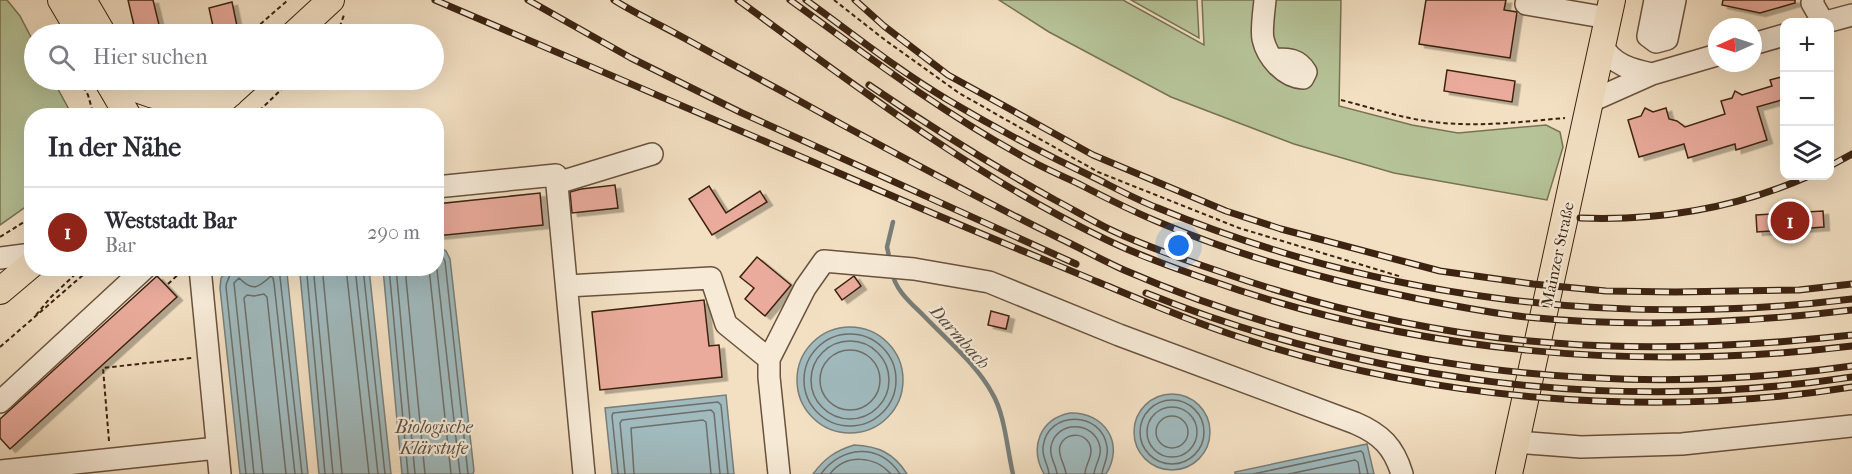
<!DOCTYPE html>
<html lang="de">
<head>
<meta charset="utf-8">
<style>
  body { margin:0; font-family:"IM FELL French Canon",serif; background:#f7f7f7; color:#2b2b33 }
  .controls { position:absolute; right:18px; top:18px; display:grid; overflow:hidden; border-radius:12px; box-shadow:0 6px 24px #0002 }
  .controls button { width:54px; height:54px; display:grid; place-items:center; padding:0; border:0; border-bottom:2px solid #e1e1e2; background:#fff; color:#2b2b33; font:30px sans-serif }
  .compass { position:absolute; left:1708px; top:18px; width:54px; height:54px; border-radius:50%; background:#fff; box-shadow:0 6px 24px #0002; rotate:267deg }
  .you { position:absolute; left:1179px; top:246px; width:21px; height:21px; margin:-15px; border:4px solid #fff; border-radius:50%; background:#1a73e8; box-shadow:0 0 0 9px #1a73e833 }
  .badge { display:grid; place-items:center; width:39px; height:39px; border-radius:50%; background:#8f2418; color:#fff; font-size:20px; font-weight:700 }
  .pin { position:absolute; translate:-50% -50%; border:3px solid #fff; box-shadow:0 2px 6px #0006 }
  .list { margin:0; padding:0; list-style:none }
  h2 { display:flex; justify-content:space-between; align-items:center; height:78px; margin:0; padding:0 24px; font-size:26px }
  h2 small { font-size:20px; font-weight:400; color:#7c7c81 }
  .list li { display:grid; grid-template-columns:39px 1fr auto; gap:18px; align-items:center; box-sizing:border-box; height:90px; padding:0 24px; border-top:2px solid #e1e1e2 }
  .list b { display:block; font-size:22px; white-space:nowrap }
  .list p { margin:0; font-size:20px; white-space:nowrap; color:#7c7c81 }
  .list em { font-size:20px; font-style:normal; color:#7c7c81 }
  .icon { flex:none; width:33px; height:33px; fill:none; stroke:currentColor; stroke-width:2; stroke-linecap:round; stroke-linejoin:round }
  .map { position:relative; flex:none; width:1852px; height:474px; overflow:hidden }
  .search { position:absolute; background:#fff; box-shadow:0 6px 24px #0002; left:24px; top:24px; width:420px; height:66px; display:flex; align-items:center; gap:15px; box-sizing:border-box; padding:0 21px; border-radius:33px; color:#7c7c81; font-size:22px }
  .panel { position:absolute; background:#fff; box-shadow:0 6px 24px #0002; left:24px; top:108px; width:420px; height:168px; border-radius:24px }
  .map>svg:first-child { display:block }
  .green { fill:#b6c398; stroke:#797354; stroke-width:1.5 }
  .water { fill:#a0babe; stroke:#787e79; stroke-width:1.5 }
  .lines { fill:none; stroke-linecap:round; stroke-linejoin:round }
  .shore { stroke:#6e6e68; stroke-width:1.5 }
  .stream { stroke:#787e79; stroke-width:4.5 }
  .building { fill:#eaab9c; stroke:#3c2311; stroke-width:1.5; filter:url(#shadow) }
  .minor-casing { stroke:#6a523e; stroke-width:24 }
  .major-casing { stroke:#3c2311; stroke-width:28 }
  .path { stroke:#3c2311; stroke-width:2; stroke-dasharray:4.5 3; stroke-linecap:butt }
  .minor { stroke:#f7ebd8; stroke-width:21 }
  .major { stroke:#f3e0c3; stroke-width:26 }
  .rail-casing { stroke:#3c2311; stroke-width:7 }
  .rail { stroke:#f7ebd8; stroke-width:4.5; stroke-dasharray:14; stroke-linecap:butt }
  .labels { text-anchor:middle; stroke-width:4.5; stroke-linejoin:round; paint-order:stroke }
  .street-label { font-size:16px; fill:#3c2311; stroke:#f7ebd8 }
  .water-label { font-size:18px; font-style:italic; fill:#5a5045; stroke:#f7ebd8 }
</style>
</head>
<body>
<div class="map">
<svg width="1852" height="474" viewBox="0 0 1852 474">
  <defs>
    <filter id="shadow"><feDropShadow dx="5.5" dy="3.5" stdDeviation="0" flood-color="#0004"/></filter>
  </defs>
  <rect width="100%" height="100%" fill="#f3e0c3"/>
  <filter id="stains"><feTurbulence type="fractalNoise" baseFrequency=".00333" numOctaves="4"/><feColorMatrix values="0 0 0 0 .2 0 0 0 0 .09 0 0 0 0 .02 0 0 0 .5 -.17"/></filter>
  <radialGradient id="worn" r=".72"><stop offset=".6" stop-color="#630" stop-opacity="0"/><stop offset="1" stop-color="#630" stop-opacity=".3"/></radialGradient>
  <path class="green" d="M0,0H7L20,16L34,43V80H53L72,115L32,116L31,203L0,225Z
    M999,0H1123L1204,45L1202,0H1341L1339,106L1412,125L1458,133L1546,125L1560,132L1563,147L1547,200L1394,173L1294,144L1171,97L1049,32Z
    M1131,0H1197L1199,38Z"/>
  <path class="water" d="M438,246L446,251L450,259L474,471L473,474H402L383,269L436,268Z
    M228,269H248L254,275L258,269H284L287,273L308,474H240L220,288L221,278Z
    M302,269H369L391,474H319L300,274Z
    M797 380a53 53 0 1 1 106 0a53 53 0 1 1-106 0Z
    M1134 432a38 38 0 1 1 76 0a38 38 0 1 1-76 0Z
    M726,395L734,474H612L605,408Z
    M1070,413C1105,412 1125,444 1106,474H1044C1029,447 1040,419 1070,413Z
    M1367,444L1374,474H1235V472Z
    M854,445C878,446 894,453 907,474H813C825,458 835,451 854,445Z"/>
  <g class="lines">
    <path class="shore" d="M436,252L441,254L445,261L468,474
      M436,261L460,474
      M231,268C232,276 226,280 226,287L246,474
      M279,268L302,474
      M307,268V275L325,474
      M315,268L314,276L333,474
      M324,268L323,276L342,474
      M346,268L369,474
      M355,268L378,474
      M363,268L385,474
      M389,268L408,474
      M396,268L415,474
      M405,268L425,474
      M429,268L451,474
      M804 380a46 46 0 1 1 92 0a46 46 0 1 1-92 0Z
      M811 380a39 39 0 1 1 78 0a39 39 0 1 1-78 0Z
      M820 380a30 30 0 1 1 60 0a30 30 0 1 1-60 0Z
      M1140 432a32 32 0 1 1 64 0a32 32 0 1 1-64 0Z
      M1147 432a25 25 0 1 1 50 0a25 25 0 1 1-50 0Z
      M1156 432a16 16 0 1 1 32 0a16 16 0 1 1-32 0Z
      M254,474L234,283L239,278C253,292 258,288 271,276L273,278L274,283L295,474
      M263,474L244,298L247,295L254,296L264,294L267,297L286,474
      M618,474L612,416L613,413L718,402L721,405L728,474
      M625,474L620,423L622,420L711,410L714,413L720,474
      M634,474L631,428L703,420L706,422L711,474
      M821,474C841,446 880,442 900,474
      M830,474C846,453 875,456 891,474
      M1049,474C1048,464 1042,458 1043,447C1047,410 1102,410 1107,447C1109,457 1103,465 1102,474
      M1057,474C1056,464 1049,457 1051,447C1055,420 1095,420 1100,447C1102,457 1095,464 1094,474
      M1066,474C1065,464 1057,455 1060,446C1066,429 1091,433 1091,451C1091,459 1085,466 1085,474
      M1253,474L1361,451L1363,453L1368,474
      M1289,474L1355,460L1358,462L1360,474"/>
    <path class="stream" d="M890,261L887,247L893,222
      M892,272C895,290 911,303 924,316C946,339 977,365 992,393C1005,414 1007,449 1013,474"/>
  </g>
  <path class="building" d="M128,0H153L161,33L153,34H136Z
    M1426,0H1506L1504,10L1517,12L1510,58L1419,44Z
    M1723,0H1795V3L1760,13L1722,5Z
    M232,2L237,26L214,31L209,8Z
    M1447,70L1515,81L1512,102L1444,91Z
    M1785,76V99L1757,107L1767,140L1736,150L1735,144L1688,158L1684,144L1639,157L1628,120L1641,116L1645,108L1653,112L1666,108L1669,119L1677,121L1685,127L1725,114L1721,101L1732,98L1735,91L1742,95L1772,86L1770,80Z
    M615,185L618,208L572,213L570,192L581,189Z
    M709,186L726,213L760,191L767,202L712,235L689,199Z
    M540,193L543,225L436,236V204Z
    M1823,211L1824,227L1757,232L1756,215Z
    M757,257L791,285L765,316L745,299L754,288L740,277Z
    M157,276L177,297L10,449L0,438V419Z
    M854,276L861,286L842,300L835,290Z
    M704,300L709,346L719,345L722,377L600,390L592,312Z
    M991,311L1009,316L1006,329L988,325Z"/>
  <g class="lines">
    <defs>
      <path id="minor" d="M1265,0C1264,11 1261,30 1263,39C1267,57 1284,77 1303,78L1306,72C1298,58 1287,59 1273,59
        M1655,0L1648,36L1656,42L1667,39L1675,0
        M1813,0L1812,3L1823,22
        M1526,4L1608,18
        M1826,22L1852,15
        M1753,44L1784,35
        M1602,45C1612,65 1633,70 1652,74
        M1589,102L1652,74L1717,55
        M557,183L652,154
        M436,187L556,175L584,474
        M0,258L32,254
        M200,268L220,474
        M567,286L711,278L726,324L769,359
        M0,402L145,268
        M1516,442L1581,447L1682,444L1852,426
        M0,471L217,448
        M779,474L769,377V359L805,288L824,261L914,269L989,282L1119,335L1355,423C1381,434 1394,447 1402,474"/>
      <path id="major" d="M61,0L81,34
        M83,0L103,34
        M294,34L331,0
        M107,80L128,116
        M131,86C169,105 190,98 230,94
        M205,116L245,80
        M0,291L32,264
        M1509,474L1612,0"/>
    </defs>
    <use href="#minor" class="minor-casing"/>
    <use href="#major" class="major-casing"/>
    <path class="path" d="M834,0L885,40L959,93L1098,172L1239,228L1402,277
      M249,34L288,0
      M337,34L344,15
      M80,80L88,95L94,116
      M1341,100C1369,107 1398,117 1426,121C1472,128 1519,122 1565,118
      M254,116L291,80
      M0,237L32,217
      M168,284L183,270
      M36,315L51,297L82,268
      M0,347L91,268
      M109,441L103,368L192,358"/>
    <use href="#minor" class="minor"/>
    <use href="#major" class="major"/>
    <defs>
      <path id="rail" d="M435,0C587,65 739,130 890,195C959,225 1028,253 1098,282C1141,300 1185,319 1230,334C1422,400 1652,419 1852,387
        M528,0L631,58L742,113L1076,264
        M614,0C636,14 661,25 684,38C736,66 789,95 841,124C913,163 985,202 1059,238C1080,248 1102,260 1124,270C1350,368 1608,401 1852,366
        M738,0C857,87 975,177 1107,240C1140,256 1174,268 1209,280C1414,353 1636,372 1852,346
        M790,0C866,55 940,111 1022,156C1041,167 1060,175 1079,184C1104,197 1130,210 1156,221C1241,257 1329,281 1419,299C1455,306 1490,313 1526,317C1635,328 1744,323 1852,310
        M806,0C853,34 899,71 948,100C997,129 1046,155 1097,179C1117,189 1137,200 1158,208C1377,299 1617,328 1852,299
        M855,0L884,26L948,75L1093,155L1226,211L1281,229L1440,271L1533,284L1606,291L1675,292L1799,290L1852,284
        M869,85C929,126 992,165 1055,200C1074,210 1092,221 1111,230C1145,246 1182,259 1218,271C1326,309 1440,335 1554,343C1654,351 1753,346 1852,335
        M1830,166L1852,154
        M1580,218C1659,221 1737,208 1809,176
        M1146,293C1368,382 1615,413 1852,377"/>
    </defs>
    <use href="#rail" class="rail-casing"/>
    <use href="#rail" class="rail"/>
  </g>
  <g class="labels">
    <g class="street-label">
      <text transform="translate(1557 254) rotate(-78)" y="6">Mainzer Straße</text>
    </g>
    <g class="water-label">
      <text transform="translate(960 337) rotate(48)" y="6">Darmbach</text>
      <text x="434" y="433">Biologische<tspan x="434" dy="21">Klärstufe</tspan></text>
    </g>
  </g>
  <rect width="100%" height="100%" filter="url(#stains)"/>
  <rect width="100%" height="100%" fill="url(#worn)"/>
</svg>
<div class="controls">
<button>+</button>
<button>−</button>
<button><svg class="icon" aria-label="layers" viewBox="0 0 24 24"><path d="M12 4l9 5-9 5-9-5zM3 14l9 5 9-5"/></svg></button>
</div>
<svg class="compass" viewBox="-18 -18 36 36"><path d="M0-13l5 13h-10z" fill="#e53935"/><path d="M0 13l5-13h-10z" fill="#7c7c81"/></svg>
<div class="you"></div>
<div class="pin badge" style="left:1790px;top:221px">1</div>
<div class="search"><svg class="icon" aria-label="search" viewBox="0 0 24 24"><circle cx="10" cy="10" r="6"/><path d="M15 15l6 6"/></svg>Hier suchen</div>
<section class="panel">
<h2>In der Nähe<small></small></h2>
<ul class="list">
<li><span class="badge">1</span><div><b>Weststadt Bar</b><p>Bar</p></div><em>290 m</em></li>
</ul>
</section>
</div>
</body>
</html>
